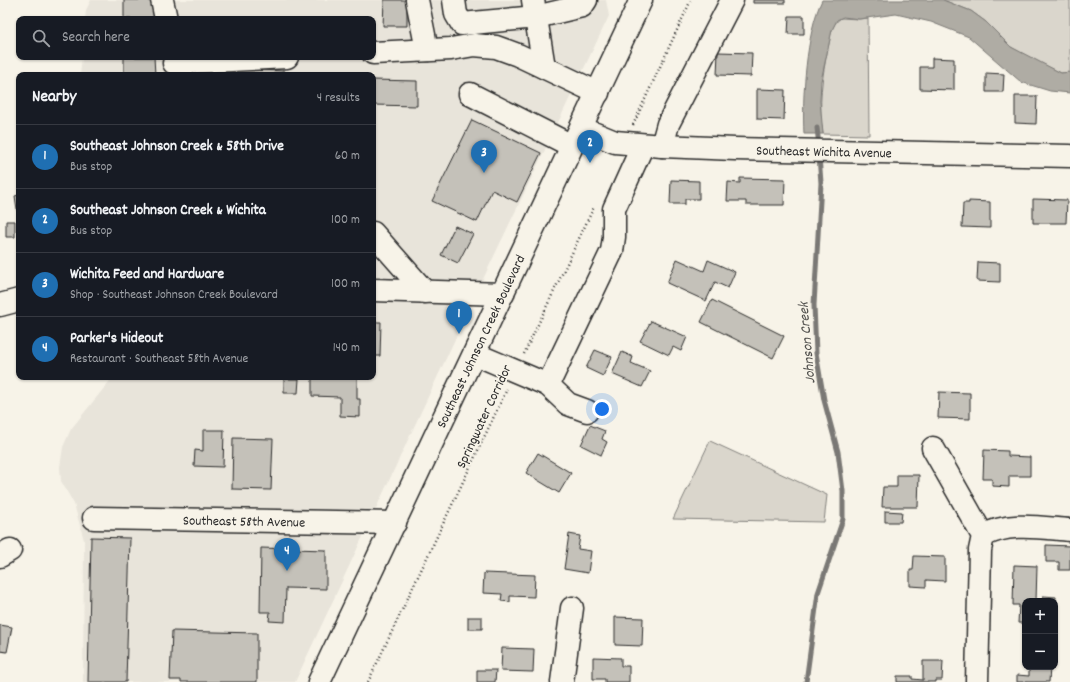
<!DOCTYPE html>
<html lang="en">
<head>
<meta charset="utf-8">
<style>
  body { margin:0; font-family:Dekko,sans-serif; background:#242831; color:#f1f3f6 }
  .controls { position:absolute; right:12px; bottom:12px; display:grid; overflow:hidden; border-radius:8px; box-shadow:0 1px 3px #0004 }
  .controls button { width:36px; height:36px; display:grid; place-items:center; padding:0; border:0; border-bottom:1px solid #363941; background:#171b24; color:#f1f3f6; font:20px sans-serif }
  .you { position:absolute; left:602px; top:409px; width:14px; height:14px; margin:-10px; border:3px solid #fff; border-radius:50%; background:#1a73e8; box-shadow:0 0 0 6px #1a73e833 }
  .badge { display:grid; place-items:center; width:26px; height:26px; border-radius:50%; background:#1f6fb2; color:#fff; font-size:13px; font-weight:700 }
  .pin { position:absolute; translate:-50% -33px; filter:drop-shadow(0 1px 2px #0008) }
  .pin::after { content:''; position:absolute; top:21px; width:14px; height:12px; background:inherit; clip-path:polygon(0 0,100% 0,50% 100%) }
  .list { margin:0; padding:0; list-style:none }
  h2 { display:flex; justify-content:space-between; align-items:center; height:52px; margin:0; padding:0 16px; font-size:17px }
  h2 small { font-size:13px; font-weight:400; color:#9ea1a6 }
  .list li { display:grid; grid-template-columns:26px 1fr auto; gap:12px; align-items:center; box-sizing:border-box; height:64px; padding:0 16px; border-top:1px solid #363941 }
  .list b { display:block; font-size:15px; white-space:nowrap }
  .list p { margin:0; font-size:13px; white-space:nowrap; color:#9ea1a6 }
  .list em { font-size:13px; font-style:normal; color:#9ea1a6 }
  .icon { flex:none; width:22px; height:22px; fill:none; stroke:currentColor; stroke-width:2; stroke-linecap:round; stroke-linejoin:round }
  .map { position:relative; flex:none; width:1070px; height:682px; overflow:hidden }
  .search { position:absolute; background:#171b24; box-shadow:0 1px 3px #0004; left:16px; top:16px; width:360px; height:44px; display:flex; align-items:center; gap:10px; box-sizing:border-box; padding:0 14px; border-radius:8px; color:#9ea1a6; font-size:15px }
  .panel { position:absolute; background:#171b24; box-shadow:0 1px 3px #0004; left:16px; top:72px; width:360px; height:308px; border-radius:8px }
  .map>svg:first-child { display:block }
  .built { fill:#e8e4da }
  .green { fill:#dad6cc; stroke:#82807c }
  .water { fill:#afaca4; stroke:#7a7874 }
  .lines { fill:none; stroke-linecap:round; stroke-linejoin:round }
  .stream { stroke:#7a7874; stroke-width:5 }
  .building { fill:#c4c1b9; stroke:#2b2b2b }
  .minor-casing { stroke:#2b2b2b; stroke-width:25 }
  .major-casing { stroke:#2b2b2b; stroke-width:25 }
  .path { stroke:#2b2b2b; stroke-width:2.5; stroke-dasharray:1 3; stroke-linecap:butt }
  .minor { stroke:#f7f3e8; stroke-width:22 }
  .major { stroke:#f7f3e8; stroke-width:22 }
  .labels { text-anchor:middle; stroke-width:3.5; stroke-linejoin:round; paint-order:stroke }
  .street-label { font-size:14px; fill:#2b2b2b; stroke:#f7f3e8 }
  .water-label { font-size:15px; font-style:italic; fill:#53524f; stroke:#f7f3e8 }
</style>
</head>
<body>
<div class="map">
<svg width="1070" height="682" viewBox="0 0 1070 682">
  <rect width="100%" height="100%" fill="#f7f3e8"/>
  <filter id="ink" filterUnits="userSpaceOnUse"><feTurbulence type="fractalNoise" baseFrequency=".025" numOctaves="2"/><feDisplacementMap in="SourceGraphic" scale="8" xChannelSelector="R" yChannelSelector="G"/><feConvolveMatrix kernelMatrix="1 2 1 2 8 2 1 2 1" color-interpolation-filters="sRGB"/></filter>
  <g filter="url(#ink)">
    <path class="built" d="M91,0H606L609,16L484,277L295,682H83L84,540L74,504L61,481L60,467L63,447L71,429L113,377H373V75H80L82,57H373V19H85L86,10Z"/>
    <path class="green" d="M943,0H1070V72L1061,73L1028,57L1011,47L986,22L971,11Z
      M841,18L859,19L868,18L869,135L823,134C818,104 822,77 828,48C831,37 830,25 841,18Z
      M710,441L827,495L824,522L673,519Z"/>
    <path class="water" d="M822,0H943L971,11L986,22L1011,47L1061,73L1070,72V93L1050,91L1021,82L969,37L931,22L896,14L859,19L843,17L837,20L832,30L821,81L820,101L823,134H804C802,97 806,33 822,0Z"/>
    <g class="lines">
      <path class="stream" d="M817,128L819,146
        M806,682L818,593L843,519V491L838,452L824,400L816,353L814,305L821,183L819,156"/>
    </g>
    <path class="building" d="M124,0H154V19H124Z
      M384,0H407V26H383Z
      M753,0H785V3H753Z
      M789,16H804V34H788Z
      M718,52L752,53L751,76L717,75Z
      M124,57H154L155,75H124Z
      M932,58L954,59V90L920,89V67H932Z
      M192,68L284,71V75H192Z
      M986,73L1004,74L1003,92H986Z
      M373,80L417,81V106L373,105Z
      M757,89L785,90L784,120L757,119Z
      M1015,96H1037L1036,124L1015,123Z
      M472,120L541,153L517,202L492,190L477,222L432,201Z
      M740,178L785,179L784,205H746V201H727L728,182L740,183Z
      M671,180L699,181V199H685V204H670Z
      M19,195V222L15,196Z
      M1033,199L1067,200L1066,223H1033Z
      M969,201L990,202V228L962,227L963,203H969Z
      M6,221H15V237H6Z
      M455,226L473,234L458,263L441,255Z
      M677,259L704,271L708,260L735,272L728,288L715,282L706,301L667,283Z
      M978,262L1000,263V282L977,281Z
      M712,300L784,336L773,358L701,322Z
      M651,321L687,337L681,351L673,347L669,355L640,341Z
      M373,322H381L380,356H373Z
      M595,350L612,357L603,376L586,368Z
      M622,352L633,357L631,363L650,371L642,387L612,374Z
      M312,377H357V399H360V417L340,416V397L312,396Z
      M284,379H299L298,393H284Z
      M939,392L970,393V419L938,418Z
      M590,425L605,431L602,439L607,442L601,455L581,445Z
      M203,430H224L223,467L194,466L195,450L203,451Z
      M233,438L273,439L271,490L232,489Z
      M984,450L1008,451V456L1030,457V476H1009V487L992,486V479H983Z
      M538,453L571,473L559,493L526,473Z
      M897,475H919L918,507H882L883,487H897Z
      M885,511L902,512L901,522H885Z
      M569,534L580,536L578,549L591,551L588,573L564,569Z
      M91,537L130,538L126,682H88Z
      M1046,545L1070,546V570H1059V562H1046Z
      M261,548L326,550V589L286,588L285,622L269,621L270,612H260Z
      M914,556L945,557V581L926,580V587L910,586V570H913Z
      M1014,565L1037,566L1036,601H1025V623H1018L1019,605H1013Z
      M484,573L535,575L534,597L510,596V602L501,601L502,594L483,593Z
      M1043,596L1056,597L1055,610V601H1043Z
      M468,617H482V629H468Z
      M615,617L643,618L642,646L615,645Z
      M0,625L12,627L7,652L0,651Z
      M172,631L257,633V682H181V680H170Z
      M502,648L534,649L533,672L501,671Z
      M593,657L621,658V666H629V682H605V679H593Z
      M923,661H943L942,680H936V682H897V676H912V679L923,680Z
      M1029,667H1050L1049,682H1017V675L1029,676Z
      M477,670H496L495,682H477Z"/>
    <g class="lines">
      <defs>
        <g id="minor">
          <path d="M162,0L166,19"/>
          <path d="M417,0L427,50"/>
          <path d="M454,0L456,14L462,24L536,17L582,6L586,0"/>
          <path d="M533,0L544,67"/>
          <path d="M373,53L451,49L474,45L496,47L518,55L598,93"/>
          <path d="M174,63L287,57"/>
          <path d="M470,94L572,146"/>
          <path id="s1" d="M581,128L615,142L662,146L735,149L1070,156"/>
          <path d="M662,146L668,124L732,0"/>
          <path d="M373,233L425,292"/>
          <path d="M373,290L503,294"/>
          <path d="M0,305L19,300"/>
          <path d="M475,354L548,385L568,404L587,411"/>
          <path d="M548,385L612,251L614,237V209L643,145"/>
          <path d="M933,448L983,536L980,550L977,682"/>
          <path id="s2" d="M94,518L395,523"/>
          <path d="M983,536C1009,521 1042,528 1070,530"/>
          <path d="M0,556L10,550"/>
          <path d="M562,682L572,608"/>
        </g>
        <g id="major">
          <path id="s3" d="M319,682L641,0"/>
        </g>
      </defs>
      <use href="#minor" class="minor-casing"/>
      <use href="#major" class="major-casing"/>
      <path class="path" d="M633,125L691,0
        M524,354L594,207
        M368,682L507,389"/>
      <use href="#minor" class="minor"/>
      <use href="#major" class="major"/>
    </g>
  </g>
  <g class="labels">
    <g class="street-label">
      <text dy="5" stroke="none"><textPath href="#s1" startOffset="246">Southeast Wichita Avenue</textPath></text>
      <text dy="5" stroke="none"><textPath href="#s3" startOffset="377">Southeast Johnson Creek Boulevard</textPath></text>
      <text transform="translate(483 416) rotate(-65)" y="5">Springwater Corridor</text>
      <text dy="5" stroke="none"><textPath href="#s2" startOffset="150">Southeast 58th Avenue</textPath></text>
    </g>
    <g class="water-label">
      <text transform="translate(806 343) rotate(-95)" y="5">Johnson Creek</text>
    </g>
  </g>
</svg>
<div class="controls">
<button>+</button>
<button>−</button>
</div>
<div class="you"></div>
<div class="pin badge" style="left:459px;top:334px">1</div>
<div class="pin badge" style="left:590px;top:163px">2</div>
<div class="pin badge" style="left:484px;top:173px">3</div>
<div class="pin badge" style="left:287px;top:571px">4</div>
<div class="search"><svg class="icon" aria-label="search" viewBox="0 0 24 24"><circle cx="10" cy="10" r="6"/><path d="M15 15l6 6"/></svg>Search here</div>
<section class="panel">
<h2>Nearby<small>4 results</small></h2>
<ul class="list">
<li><span class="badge">1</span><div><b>Southeast Johnson Creek &amp; 58th Drive</b><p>Bus stop</p></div><em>60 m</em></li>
<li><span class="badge">2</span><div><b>Southeast Johnson Creek &amp; Wichita</b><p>Bus stop</p></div><em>100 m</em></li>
<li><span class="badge">3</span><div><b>Wichita Feed and Hardware</b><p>Shop · Southeast Johnson Creek Boulevard</p></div><em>100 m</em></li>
<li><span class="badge">4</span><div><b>Parker's Hideout</b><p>Restaurant · Southeast 58th Avenue</p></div><em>140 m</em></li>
</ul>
</section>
</div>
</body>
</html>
